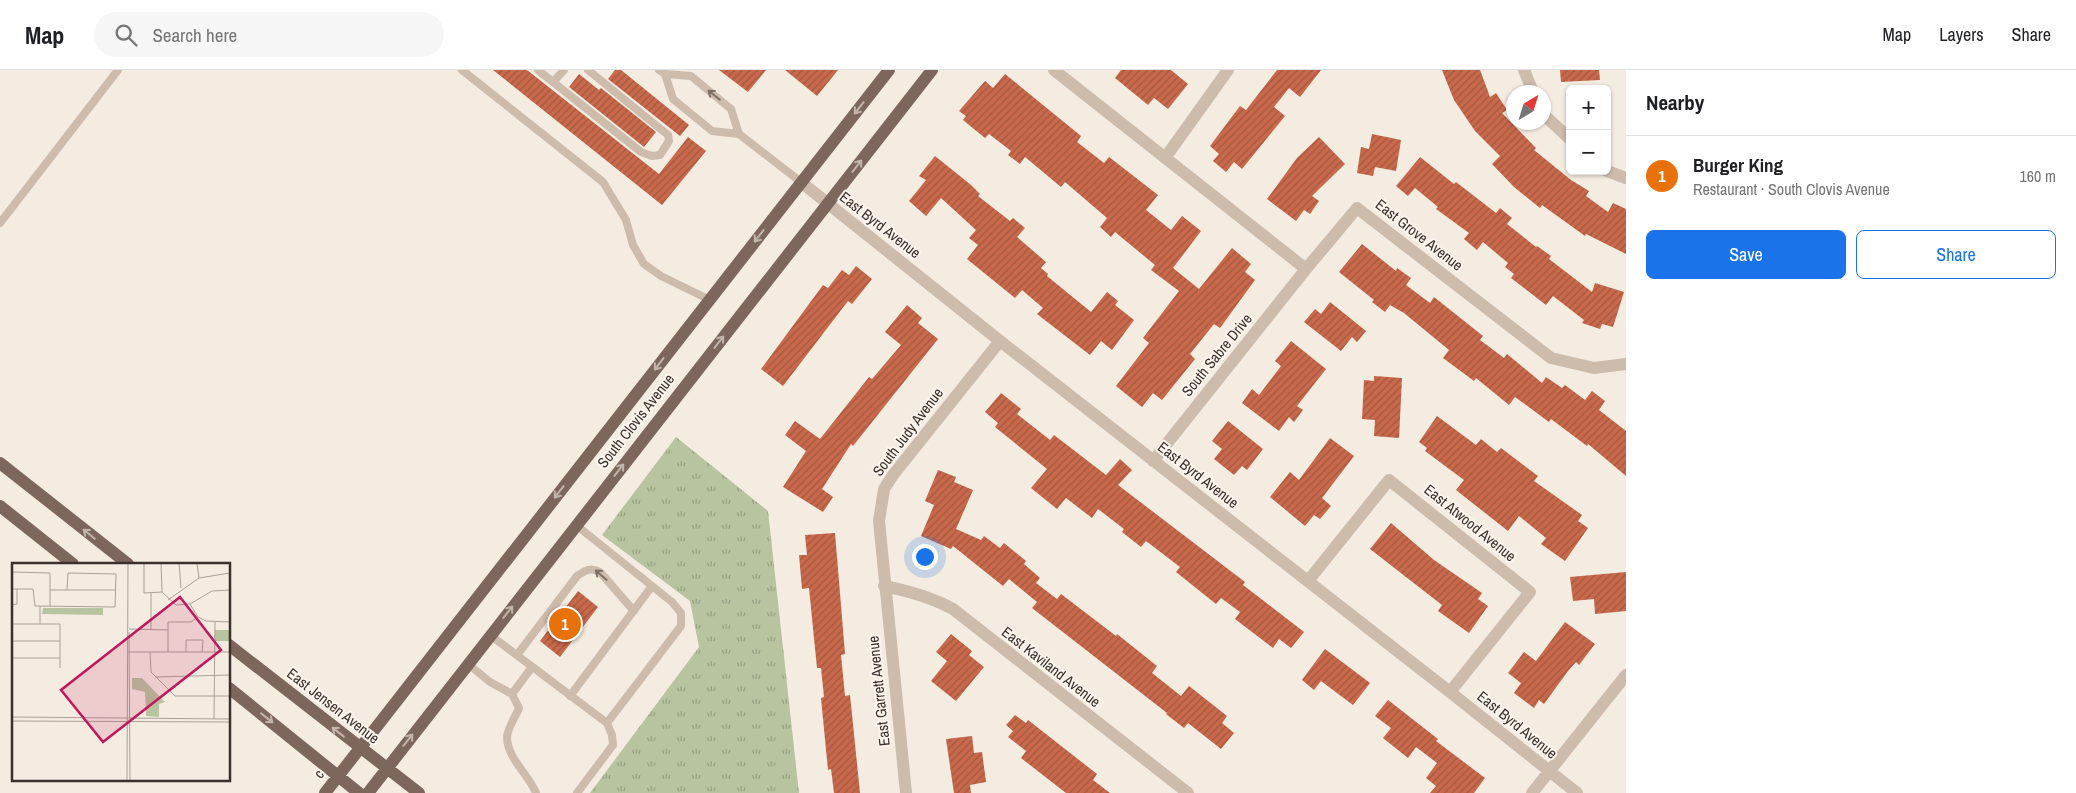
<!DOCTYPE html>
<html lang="en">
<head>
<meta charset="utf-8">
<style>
  body { margin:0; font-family:"Archivo Narrow",sans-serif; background:#f6f6f6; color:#202124 }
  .controls { position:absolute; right:15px; top:15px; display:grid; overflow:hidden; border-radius:8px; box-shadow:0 1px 4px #0004 }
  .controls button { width:45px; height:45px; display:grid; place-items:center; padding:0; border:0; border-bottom:1px solid #e0e0e0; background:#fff; color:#202124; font:25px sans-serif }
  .compass { position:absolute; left:1506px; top:15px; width:45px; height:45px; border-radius:50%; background:#fff; box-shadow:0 1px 4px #0004; rotate:38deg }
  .you { position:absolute; left:924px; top:486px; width:18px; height:18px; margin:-12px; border:4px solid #fff; border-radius:50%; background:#1a73e8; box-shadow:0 0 0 8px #1a73e833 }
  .badge { display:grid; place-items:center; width:32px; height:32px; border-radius:50%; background:#1a73e8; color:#fff; font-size:16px; font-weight:700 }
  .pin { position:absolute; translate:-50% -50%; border:2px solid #fff; box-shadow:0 1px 5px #0006 }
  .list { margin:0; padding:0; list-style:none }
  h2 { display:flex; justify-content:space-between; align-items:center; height:65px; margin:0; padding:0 20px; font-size:21px }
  h2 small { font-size:16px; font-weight:400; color:#757577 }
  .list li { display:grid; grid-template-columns:32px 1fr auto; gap:15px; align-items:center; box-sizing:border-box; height:80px; padding:0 20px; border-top:1px solid #e0e0e0 }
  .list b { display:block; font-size:19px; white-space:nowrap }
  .list p { margin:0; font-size:16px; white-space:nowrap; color:#757577 }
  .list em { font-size:16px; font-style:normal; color:#757577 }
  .actions { display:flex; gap:10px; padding:15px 20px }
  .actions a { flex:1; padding:11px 0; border:1px solid #1a73e8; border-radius:8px; text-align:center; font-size:18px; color:#1a73e8 }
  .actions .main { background:#1a73e8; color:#fff }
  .icon { flex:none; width:28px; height:28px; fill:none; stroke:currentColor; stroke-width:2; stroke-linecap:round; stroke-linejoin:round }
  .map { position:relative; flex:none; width:1626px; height:723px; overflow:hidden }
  header { display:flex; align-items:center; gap:30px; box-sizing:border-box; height:70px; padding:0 25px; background:#fff; border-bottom:1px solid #e0e0e0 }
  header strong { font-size:24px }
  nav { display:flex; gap:28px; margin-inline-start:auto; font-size:18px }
  .search { width:350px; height:45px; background:#f6f6f6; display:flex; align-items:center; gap:12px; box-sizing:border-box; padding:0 18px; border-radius:28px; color:#757577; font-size:19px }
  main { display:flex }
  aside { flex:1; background:#fff }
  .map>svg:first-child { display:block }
  .grass { fill:url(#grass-tufts) }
  .building { fill:url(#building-hatch) }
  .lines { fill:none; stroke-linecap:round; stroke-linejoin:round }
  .service { stroke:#cdbbac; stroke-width:8 }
  .minor { stroke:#cdbbac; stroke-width:12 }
  .primary { stroke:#7d675c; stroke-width:12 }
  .oneway { stroke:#7d6f65 }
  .oneway2 { stroke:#c2b5ac }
  .labels { text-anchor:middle; stroke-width:4; stroke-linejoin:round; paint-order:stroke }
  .street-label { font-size:15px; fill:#3b302b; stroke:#fbf5ee }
  .inset-road { fill:none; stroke:#aaa098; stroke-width:1 }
  .view { fill:#c2185b; fill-opacity:0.15; stroke:#c2185b; stroke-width:2.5 }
  .inset-edge { fill:none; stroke:#3b302b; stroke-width:2.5 }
</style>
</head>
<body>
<header>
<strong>Map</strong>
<div class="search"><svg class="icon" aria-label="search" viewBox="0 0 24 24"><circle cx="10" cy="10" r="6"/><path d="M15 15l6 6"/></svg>Search here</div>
<nav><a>Map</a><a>Layers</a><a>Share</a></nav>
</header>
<main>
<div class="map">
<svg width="1626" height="723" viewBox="0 0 1626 723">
  <defs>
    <pattern id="grass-tufts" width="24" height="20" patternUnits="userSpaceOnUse" patternTransform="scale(1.25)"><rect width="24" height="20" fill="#b8c4a0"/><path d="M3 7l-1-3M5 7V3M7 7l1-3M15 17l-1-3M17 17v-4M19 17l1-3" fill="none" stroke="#97a083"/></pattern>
    <pattern id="building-hatch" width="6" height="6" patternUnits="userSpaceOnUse" patternTransform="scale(1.25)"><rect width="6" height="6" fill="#c8694b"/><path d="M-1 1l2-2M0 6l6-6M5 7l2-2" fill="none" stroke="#a4573f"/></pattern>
  </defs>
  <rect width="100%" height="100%" fill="#f4ebe1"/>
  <path class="grass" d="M676,367L768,441L799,723H590L699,577L690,531L602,465Z"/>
  <path class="building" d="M493,0H527L659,104L688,67L706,81L662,135Z
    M615,0H621L689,55L680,66L608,9Z
    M719,0H766L748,22Z
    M785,0H838L817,26Z
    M1121,0H1171L1188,14L1168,39L1154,28L1148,35L1115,8Z
    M1277,0H1321L1300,27L1289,18L1274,37L1285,46L1242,99L1234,92L1226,102L1213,91L1219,84L1210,76L1240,36L1246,40Z
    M1442,0H1480L1490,27L1496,23L1507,40L1502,43L1536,78L1534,80L1571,110L1589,121L1586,126L1608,142L1613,133L1626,139V184L1586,164L1585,166L1542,135L1540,138L1514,117L1492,94L1500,86L1475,61L1454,30Z
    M1560,0H1599L1600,10L1561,12Z
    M579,4L599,20L601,18L656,62L644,77L569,17Z
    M1005,4L1081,66L1077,72L1104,93L1109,87L1158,125L1146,140L1171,160L1182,146L1201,161L1173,198L1199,219L1232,178L1251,194L1245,202L1255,210L1220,258L1214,254L1190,284L1195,289L1162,330L1153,323L1142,337L1116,316L1149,273L1143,268L1179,221L1151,200L1155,195L1115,162L1111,167L1100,157L1107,148L1065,112L1061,117L1025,87L1020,94L1008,85L1011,81L989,64L985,68L963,50L966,46L959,41L985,11L993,18Z
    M1372,64L1401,70L1396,101L1375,97L1373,106L1357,103L1361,77L1369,79Z
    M1319,67L1345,94L1312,126L1319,131L1310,144L1304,140L1296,151L1267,129L1297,88Z
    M935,86L971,115L980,124L978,126L1010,151L1013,148L1025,158L1017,167L1046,192L1041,198L1048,204L1047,206L1091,242L1107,222L1118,231L1115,235L1134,250L1112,280L1101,271L1090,285L1037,244L1043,238L1022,220L1015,228L967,189L978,175L969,168L976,160L941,128L926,146L909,131L926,110L919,106Z
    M1420,87L1454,114L1456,112L1496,143L1500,138L1512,148L1507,154L1536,177L1537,176L1551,186L1549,189L1592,222L1595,213L1624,222L1613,257L1602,254L1600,259L1582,253L1584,250L1553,226L1546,235L1511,208L1514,204L1505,197L1508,193L1483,172L1477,180L1464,169L1469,163L1436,139L1438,137L1415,118L1408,126L1396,116Z
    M1362,174L1396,201L1397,198L1411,208L1406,215L1430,233L1434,227L1483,266L1480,270L1504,288L1507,284L1542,313L1546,307L1562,318L1565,315L1585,330L1592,321L1605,331L1599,340L1626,361V406L1588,374L1587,376L1551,349L1549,352L1515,327L1509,335L1476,308L1474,311L1443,288L1449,280L1404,243L1390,235L1385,242L1372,232L1374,230L1339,202Z
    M856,196L872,209L852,234L848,231L783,316L761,299L823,215L828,218L842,200L849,205Z
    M1330,232L1366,261L1357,272L1352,267L1341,281L1304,252L1315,239L1321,244Z
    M907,235L922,248L918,253L938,269L853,376L851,374L822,419L833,427L823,442L783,417L806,381L785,365L795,351L820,369L869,307L872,309L901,275L885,262Z
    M1291,271L1326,299L1297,336L1303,340L1294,352L1289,347L1279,361L1242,333L1252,319L1259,325L1281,296L1275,291Z
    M1374,306L1402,308L1399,368L1374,366L1375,350L1362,349L1364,310L1374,311Z
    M1001,323L1021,339L1017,344L1050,370L1054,365L1106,405L1120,389L1132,400L1118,415L1245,512L1243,515L1304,562L1291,578L1279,569L1273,578L1235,549L1240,542L1221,528L1216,534L1176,502L1180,497L1146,471L1141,477L1122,462L1124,459L1098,439L1092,448L1066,428L1057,439L1031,418L1047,399L995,357L998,353L985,342Z
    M1437,346L1476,375L1481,369L1497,382L1501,378L1538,406L1534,411L1582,445L1578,451L1588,458L1565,491L1541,474L1546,468L1519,446L1508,461L1456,420L1464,410L1425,381L1427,378L1419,372Z
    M1228,351L1263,379L1247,400L1242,396L1234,405L1214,389L1222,379L1212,371Z
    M1330,368L1354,386L1322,428L1331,436L1320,449L1314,445L1305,456L1270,427L1290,402L1299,410Z
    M938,400L956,407L954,412L973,420L956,459L981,470L984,466L1000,478L1004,473L1026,491L1024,494L1040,508L1036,513L1057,529L1061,524L1116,566L1117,564L1157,596L1152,603L1181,626L1189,616L1227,646L1222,653L1234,663L1221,679L1188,653L1184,658L1166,644L1167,643L1032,538L1037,532L1009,509L1003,516L953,476L951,479L921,466L934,435L925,431Z
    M1391,453L1434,490L1482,523L1478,529L1488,536L1469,563L1438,541L1442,535L1370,479Z
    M835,463L845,584L841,585L845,626L850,625L860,723H834L831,699L828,700L821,628L824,627L821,598H817L809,518L802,519L799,485H807L805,465Z
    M1626,502V541L1595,544L1594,529L1573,531L1570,507Z
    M578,521L598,537L560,587L540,571Z
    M1565,552L1595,574L1579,595L1576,592L1568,601L1544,634L1539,630L1534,638L1514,623L1521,613L1508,603L1524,582L1536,591Z
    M951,564L972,581L969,585L984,597L956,631L931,611L947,591L936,582Z
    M1325,579L1370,613L1353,635L1321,611L1314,620L1302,610Z
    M1388,630L1438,669L1436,671L1485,708L1474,723H1430L1436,716L1426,708L1437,693L1416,677L1408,688L1383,668L1391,658L1375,646Z
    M1015,645L1026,653L1028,650L1097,704L1093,710L1110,723H1066L1021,688L1026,681L1008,667L1013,661L1006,655Z
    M972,666L974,683L982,682L986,712L970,715L971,723H954L946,669Z"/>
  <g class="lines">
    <path class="service" d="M462,0L603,112L626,150L633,175L644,194L661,206L710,230
      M538,0L641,82L652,86L660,85L669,71L668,65L588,0
      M659,0L665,4L691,6L731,39L739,64
      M665,4L673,29L712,61L739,64L801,112
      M553,12L564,0
      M0,153L118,0
      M576,455L672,532L681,543V556L607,653
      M490,565L607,653L612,665L613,675L577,723
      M517,585L577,506C586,500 590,497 600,502L634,541
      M468,594L490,612L512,624L519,638C516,646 507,659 507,667C507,688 529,705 536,723
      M512,624L532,597
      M570,626L652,516"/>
    <path class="minor" d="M1054,0L1306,199L1357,138L1551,288L1594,298L1626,294
      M1524,0L1533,22
      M1544,45L1570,69
      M1165,88L1228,0
      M1607,101L1626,108
      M801,112L1000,271L1450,622L1577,723
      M1153,391L1306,199
      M1308,511L1389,410L1530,522L1450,622
      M884,516C909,521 931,527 953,539L1188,723
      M906,723L879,451L884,419L893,405L1000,271
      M1532,723L1626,605"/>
    <path class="primary" d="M0,393L128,494
      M0,436L73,494
      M229,575L419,723
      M229,618L359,723
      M325,723L889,0
      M368,723L932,0"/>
  </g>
  <defs><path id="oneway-shaft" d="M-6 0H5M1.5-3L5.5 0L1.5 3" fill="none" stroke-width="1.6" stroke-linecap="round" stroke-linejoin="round" transform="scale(1.25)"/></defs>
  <g class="oneway">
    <use href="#oneway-shaft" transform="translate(714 25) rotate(-141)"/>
    <use href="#oneway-shaft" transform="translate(601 505) rotate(-139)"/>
  </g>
  <g class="oneway2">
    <use href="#oneway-shaft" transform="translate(859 38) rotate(128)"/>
    <use href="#oneway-shaft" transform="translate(857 96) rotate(-52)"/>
    <use href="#oneway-shaft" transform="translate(759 166) rotate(128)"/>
    <use href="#oneway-shaft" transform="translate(719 272) rotate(-52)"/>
    <use href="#oneway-shaft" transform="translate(659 294) rotate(128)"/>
    <use href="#oneway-shaft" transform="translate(619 400) rotate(-52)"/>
    <use href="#oneway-shaft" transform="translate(559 422) rotate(128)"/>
    <use href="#oneway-shaft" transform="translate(89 464) rotate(-141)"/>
    <use href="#oneway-shaft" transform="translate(508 542) rotate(-52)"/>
    <use href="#oneway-shaft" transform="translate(267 648) rotate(38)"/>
    <use href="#oneway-shaft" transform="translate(338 662) rotate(-142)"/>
    <use href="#oneway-shaft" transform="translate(408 670) rotate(-52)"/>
  </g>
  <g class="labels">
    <g class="street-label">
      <text transform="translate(880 155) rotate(38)" y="5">East Byrd Avenue</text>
      <text transform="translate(1419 165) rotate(38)" y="5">East Grove Avenue</text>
      <text transform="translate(1217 285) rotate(-51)" y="5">South Sabre Drive</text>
      <text transform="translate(636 351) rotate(-52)" y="5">South Clovis Avenue</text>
      <text transform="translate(908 362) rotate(-53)" y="5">South Judy Avenue</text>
      <text transform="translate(1198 405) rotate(38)" y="5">East Byrd Avenue</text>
      <text transform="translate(1470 453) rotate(39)" y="5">East Atwood Avenue</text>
      <text transform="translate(1051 597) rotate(38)" y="5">East Kaviland Avenue</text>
      <text transform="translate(879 621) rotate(-96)" y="5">East Garrett Avenue</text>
      <text transform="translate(333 636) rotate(38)" y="5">East Jensen Avenue</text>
      <text transform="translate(1517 655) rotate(39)" y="5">East Byrd Avenue</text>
      <text transform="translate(319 704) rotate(-52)" y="5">c</text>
    </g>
  </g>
  <g transform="translate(12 493)">
    <rect width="218" height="218" fill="#f4ebe1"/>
    <path d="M31,45H91V52L30,51ZM203,67H217V78H203ZM120,115H130L153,139L147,141V154L134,153L133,129L120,126Z" fill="#b8c4a0"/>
    <path class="inset-road" d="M132,0V30L150,29M149,0L150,29L164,42L178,41L200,28L218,27M167,0L169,25M185,0L187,15M0,9L38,10V43M0,26H21L23,43L103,44L104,11L56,10L55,27M38,27H103M139,30V67M156,37L187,15L218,10M178,41L186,54L194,58L218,59M0,42L5,41V26M0,61H48V105M28,61V43M117,66L156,67V59H179L186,54M117,69L118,217M0,78H48M116,89H218M138,89L139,109L163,133H218M156,89V67M174,89V77H191L190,89M0,95H48M143,114L218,112M0,154L218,156M202,156L203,59M0,158L218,159M115,217L116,0"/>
    <path class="view" d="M168,34L209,87L91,179L49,127Z"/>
    <rect width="218" height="218" class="inset-edge"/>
  </g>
</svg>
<div class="controls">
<button>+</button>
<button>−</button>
</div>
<svg class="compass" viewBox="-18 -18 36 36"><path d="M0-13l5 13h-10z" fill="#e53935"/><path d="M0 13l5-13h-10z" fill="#757577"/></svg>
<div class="you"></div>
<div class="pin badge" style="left:565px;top:554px;background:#e8710a">1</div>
</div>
<aside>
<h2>Nearby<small></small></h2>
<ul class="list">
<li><span class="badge" style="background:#e8710a">1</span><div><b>Burger King</b><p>Restaurant · South Clovis Avenue</p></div><em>160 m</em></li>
</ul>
<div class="actions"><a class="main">Save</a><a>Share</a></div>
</aside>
</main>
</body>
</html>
